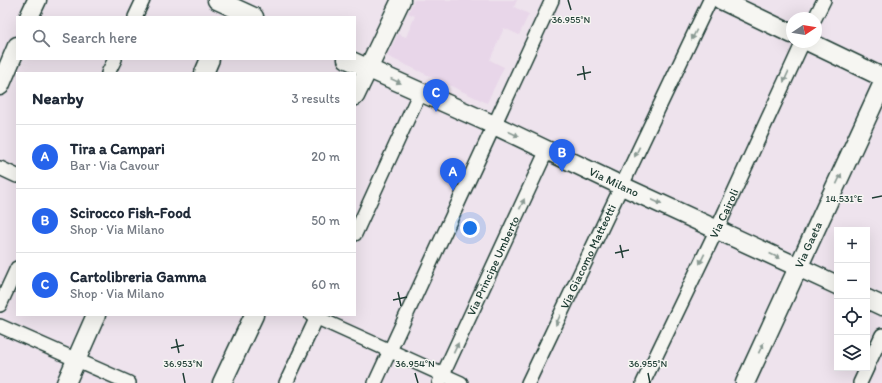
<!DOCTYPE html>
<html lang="en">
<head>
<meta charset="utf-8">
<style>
  body { margin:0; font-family:Itim,sans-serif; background:#f2f2f3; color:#1f2937 }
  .controls { position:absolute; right:12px; bottom:12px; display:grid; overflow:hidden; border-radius:0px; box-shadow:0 4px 16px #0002 }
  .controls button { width:36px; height:36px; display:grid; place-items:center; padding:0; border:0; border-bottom:1px solid #e0e1e3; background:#fff; color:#1f2937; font:20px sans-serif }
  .compass { position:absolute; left:786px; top:12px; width:36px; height:36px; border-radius:50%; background:#fff; box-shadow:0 4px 16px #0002; rotate:78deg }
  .you { position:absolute; left:470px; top:228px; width:14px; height:14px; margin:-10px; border:3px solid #fff; border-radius:50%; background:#1a73e8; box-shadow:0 0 0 6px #1a73e833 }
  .badge { display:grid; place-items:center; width:26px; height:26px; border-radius:50%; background:#2563eb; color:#fff; font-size:13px; font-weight:700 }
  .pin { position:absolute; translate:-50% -33px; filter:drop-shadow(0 1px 2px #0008) }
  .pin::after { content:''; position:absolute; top:21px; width:14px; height:12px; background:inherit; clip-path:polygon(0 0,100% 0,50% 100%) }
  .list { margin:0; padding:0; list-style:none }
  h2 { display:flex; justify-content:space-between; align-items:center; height:52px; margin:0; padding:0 16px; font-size:17px }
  h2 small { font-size:13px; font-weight:400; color:#747a83 }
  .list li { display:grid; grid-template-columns:26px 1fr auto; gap:12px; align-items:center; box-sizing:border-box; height:64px; padding:0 16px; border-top:1px solid #e0e1e3 }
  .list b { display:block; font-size:15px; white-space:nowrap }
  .list p { margin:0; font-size:13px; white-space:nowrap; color:#747a83 }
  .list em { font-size:13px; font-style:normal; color:#747a83 }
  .icon { flex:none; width:22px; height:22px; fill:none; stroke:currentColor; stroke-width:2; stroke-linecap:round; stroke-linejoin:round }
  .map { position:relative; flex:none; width:882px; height:383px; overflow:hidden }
  .search { position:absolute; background:#fff; box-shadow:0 4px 16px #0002; left:16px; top:16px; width:340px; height:44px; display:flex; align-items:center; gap:10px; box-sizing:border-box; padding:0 14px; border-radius:0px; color:#747a83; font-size:15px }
  .panel { position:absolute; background:#fff; box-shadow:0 4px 16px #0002; left:16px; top:72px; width:340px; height:244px; border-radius:0px }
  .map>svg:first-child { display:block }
  .built { fill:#e8d6e9 }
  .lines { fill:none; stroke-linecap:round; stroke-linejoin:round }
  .street-casing { stroke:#1f3d34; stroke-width:16 }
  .secondary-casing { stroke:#1f3d34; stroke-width:21 }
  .street { stroke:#f6f6f2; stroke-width:13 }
  .secondary { stroke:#f6f6f2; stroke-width:18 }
  .oneway { fill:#8a9a93 }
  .ticks { fill:none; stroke:#1f3d34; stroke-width:1.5 }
  .labels { text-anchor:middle; stroke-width:3; stroke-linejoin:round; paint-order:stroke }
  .street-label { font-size:12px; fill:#1f3d34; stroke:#f6f6f2 }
  .ticks-label { font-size:10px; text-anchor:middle; fill:#1f3d34; stroke:#f6f6f2; stroke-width:3; stroke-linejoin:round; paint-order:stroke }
</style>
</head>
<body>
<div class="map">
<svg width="882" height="383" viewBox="0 0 882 383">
  <rect width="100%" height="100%" fill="#eee3ed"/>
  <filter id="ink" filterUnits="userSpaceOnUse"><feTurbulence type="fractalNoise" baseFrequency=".025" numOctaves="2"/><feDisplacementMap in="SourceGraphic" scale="8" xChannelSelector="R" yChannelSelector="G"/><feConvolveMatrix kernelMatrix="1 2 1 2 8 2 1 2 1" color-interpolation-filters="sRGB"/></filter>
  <g filter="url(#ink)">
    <path class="built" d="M414,0H517L514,7L529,14L519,35L504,28L490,60L504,67L487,103L387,56L398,34L406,37L415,16L408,13Z"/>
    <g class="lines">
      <defs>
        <g id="street">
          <path d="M135,17L143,0"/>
          <path d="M815,18L824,0"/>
          <path d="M108,73L115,59"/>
          <path d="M0,168L17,176"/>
          <path d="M355,234L420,92"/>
          <path d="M0,305L17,268"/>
          <path d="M311,315L461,383"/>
          <path d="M0,326L129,383"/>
          <path d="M867,367L882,335"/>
          <path d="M286,383L318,315"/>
          <path d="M375,383L552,0"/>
          <path id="s1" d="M439,383L547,150"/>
          <path id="s2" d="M528,383L710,0"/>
          <path id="s3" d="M643,383L717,229L803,42"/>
          <path d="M860,383L867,368"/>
        </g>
        <g id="secondary">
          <path d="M217,0L254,17"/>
          <path d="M721,0L792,34"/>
          <path d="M29,17L37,0"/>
          <path d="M809,42L882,77"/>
          <path id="s4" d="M347,59L494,125L622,186L837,285"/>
          <path d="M204,73L210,59"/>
          <path d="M0,86L17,46"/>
          <path d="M355,96L401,0"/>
          <path d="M867,299L882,306"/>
          <path d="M66,383L96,315"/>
          <path d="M222,383L254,315"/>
          <path id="s5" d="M745,383L882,85"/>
        </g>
      </defs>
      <use href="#street" class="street-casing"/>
      <use href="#secondary" class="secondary-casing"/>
      <use href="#street" class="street"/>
      <use href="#secondary" class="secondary"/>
    </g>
    <defs><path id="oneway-solid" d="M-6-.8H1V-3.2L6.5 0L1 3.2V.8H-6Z"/></defs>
    <g class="oneway">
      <use href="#oneway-solid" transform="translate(694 35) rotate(116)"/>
      <use href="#oneway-solid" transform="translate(786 77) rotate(115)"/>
      <use href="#oneway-solid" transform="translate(396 81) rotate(24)"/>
      <use href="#oneway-solid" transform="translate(514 134) rotate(25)"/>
      <use href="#oneway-solid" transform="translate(637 152) rotate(116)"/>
      <use href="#oneway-solid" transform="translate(839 179) rotate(-65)"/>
      <use href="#oneway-solid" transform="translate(657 202) rotate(24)"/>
      <use href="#oneway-solid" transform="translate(522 204) rotate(-65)"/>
      <use href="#oneway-solid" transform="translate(775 256) rotate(25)"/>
      <use href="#oneway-solid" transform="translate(702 259) rotate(116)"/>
      <use href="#oneway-solid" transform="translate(558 320) rotate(115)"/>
      <use href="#oneway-solid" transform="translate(456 348) rotate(-65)"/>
      <use href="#oneway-solid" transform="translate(761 348) rotate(-65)"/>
    </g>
  </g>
  <path class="ticks" d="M568,0L571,10M583,66L585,80M577,75L591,72M872,198L882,196M620,245L623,258M615,253L629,250M398,292L401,306M393,300L407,297M176,339L179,353M171,348L184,345M183,373L185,383M415,373L418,383M648,373L650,383"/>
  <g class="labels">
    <g class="street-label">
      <text dy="4" stroke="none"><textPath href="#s4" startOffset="294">Via Milano</textPath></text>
      <text dy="4" stroke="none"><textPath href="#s3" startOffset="188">Via Cairoli</textPath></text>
      <text dy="4" stroke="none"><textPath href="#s5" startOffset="152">Via Gaeta</textPath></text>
      <text dy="4" stroke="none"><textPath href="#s2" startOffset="140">Via Giacomo Matteotti</textPath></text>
      <text dy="4" stroke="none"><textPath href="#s1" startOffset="129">Via Principe Umberto</textPath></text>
    </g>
  </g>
  <g class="ticks-label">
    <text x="571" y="23">36.955°N</text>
    <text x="844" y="202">14.531°E</text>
    <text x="183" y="367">36.953°N</text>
    <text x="415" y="367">36.954°N</text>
    <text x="648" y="367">36.955°N</text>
  </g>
</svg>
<div class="controls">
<button>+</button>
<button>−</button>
<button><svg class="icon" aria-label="locate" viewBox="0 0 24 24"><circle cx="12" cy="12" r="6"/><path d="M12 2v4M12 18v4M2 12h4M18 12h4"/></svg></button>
<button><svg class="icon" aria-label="layers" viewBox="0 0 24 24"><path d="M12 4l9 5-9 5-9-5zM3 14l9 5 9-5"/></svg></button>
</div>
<svg class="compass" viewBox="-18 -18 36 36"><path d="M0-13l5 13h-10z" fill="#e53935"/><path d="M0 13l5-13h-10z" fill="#747a83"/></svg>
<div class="you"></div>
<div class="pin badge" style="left:453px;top:191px">A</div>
<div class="pin badge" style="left:562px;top:172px">B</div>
<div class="pin badge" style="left:436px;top:112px">C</div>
<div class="search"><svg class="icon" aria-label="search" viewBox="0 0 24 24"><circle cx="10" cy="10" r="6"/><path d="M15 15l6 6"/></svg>Search here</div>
<section class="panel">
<h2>Nearby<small>3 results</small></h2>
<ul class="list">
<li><span class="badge">A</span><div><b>Tira a Campari</b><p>Bar · Via Cavour</p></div><em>20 m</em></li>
<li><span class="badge">B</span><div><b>Scirocco Fish-Food</b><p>Shop · Via Milano</p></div><em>50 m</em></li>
<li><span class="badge">C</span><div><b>Cartolibreria Gamma</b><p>Shop · Via Milano</p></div><em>60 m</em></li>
</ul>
</section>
</div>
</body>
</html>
